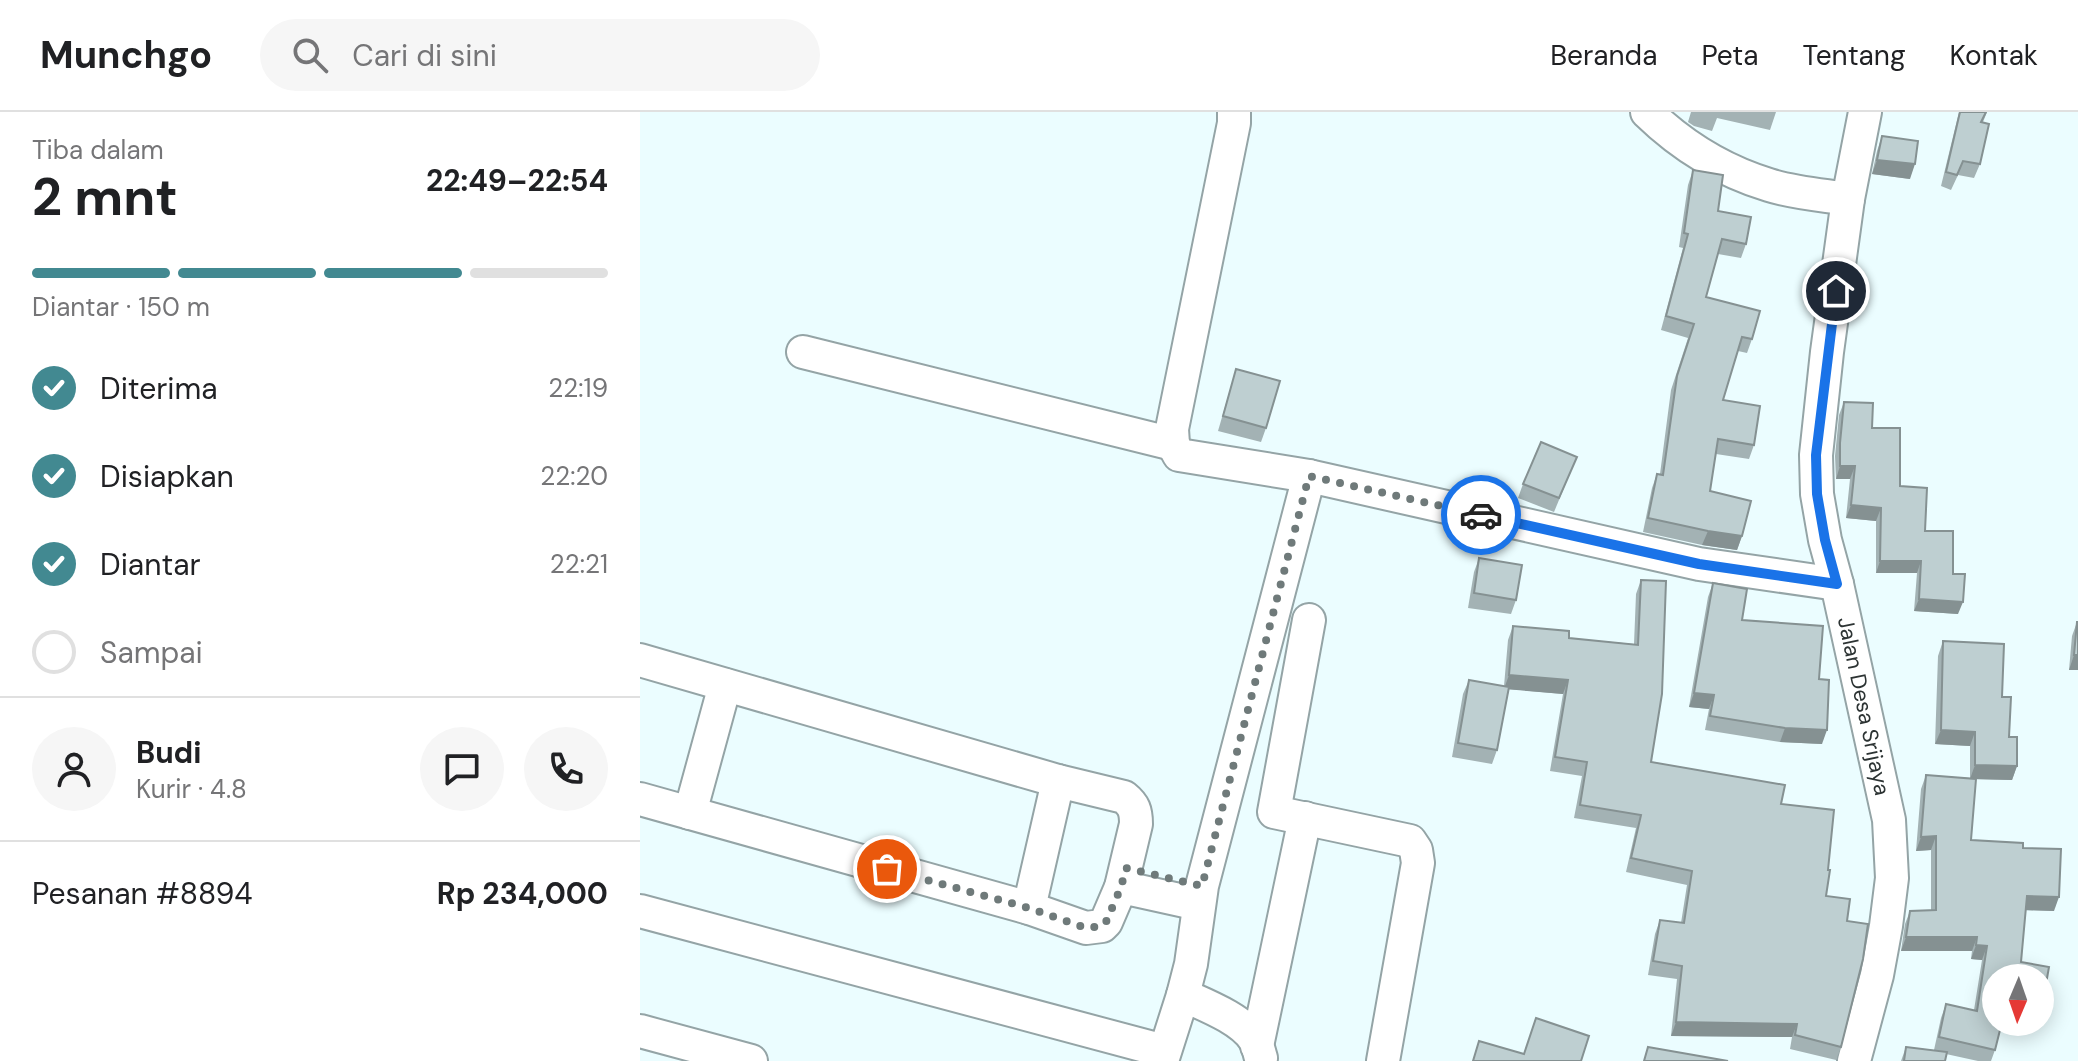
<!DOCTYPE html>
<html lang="id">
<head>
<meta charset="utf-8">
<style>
	:root { --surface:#fff; --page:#f6f6f6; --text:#202124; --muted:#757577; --line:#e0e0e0; --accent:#428991 }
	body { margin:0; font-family:"DM Sans",sans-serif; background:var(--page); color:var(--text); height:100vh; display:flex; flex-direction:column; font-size:30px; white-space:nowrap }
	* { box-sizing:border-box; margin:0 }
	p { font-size:26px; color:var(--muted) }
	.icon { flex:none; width:44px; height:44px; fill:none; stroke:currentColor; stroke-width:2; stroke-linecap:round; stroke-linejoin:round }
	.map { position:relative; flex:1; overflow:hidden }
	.panel { display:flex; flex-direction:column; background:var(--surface); width:640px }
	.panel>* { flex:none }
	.needle { width:52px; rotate:182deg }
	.fabs { position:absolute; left:1342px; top:852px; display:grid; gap:16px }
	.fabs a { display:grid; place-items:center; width:72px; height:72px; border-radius:50%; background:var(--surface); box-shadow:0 4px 20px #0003; font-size:40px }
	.pin { position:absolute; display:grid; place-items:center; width:68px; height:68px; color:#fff; margin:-34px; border:4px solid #fff; border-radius:50%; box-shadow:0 2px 8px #0007 }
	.courier { position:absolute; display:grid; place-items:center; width:80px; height:80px; margin:-40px; border:6px solid #1a73e8; border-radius:50%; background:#fff; color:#222; box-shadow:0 2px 10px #0007 }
	.summary em { font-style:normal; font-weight:700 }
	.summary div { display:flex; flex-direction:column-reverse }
	.summary { display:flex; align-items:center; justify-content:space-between; height:136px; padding:0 32px }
	h1 { font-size:52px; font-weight:700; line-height:60px }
	.bar { display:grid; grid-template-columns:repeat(4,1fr); gap:12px 8px; align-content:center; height:96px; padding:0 32px }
	.bar i { height:10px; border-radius:6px; background:var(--line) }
	.bar .current { background:var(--accent) }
	.bar p { grid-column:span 4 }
	.line { display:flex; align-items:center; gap:20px; padding:0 32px; border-top:2px solid var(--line) }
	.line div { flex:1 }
	.round { display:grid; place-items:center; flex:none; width:84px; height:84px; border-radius:42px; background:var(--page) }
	ol { padding:0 32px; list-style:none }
	li { display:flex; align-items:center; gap:24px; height:88px }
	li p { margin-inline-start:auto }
	li .icon { padding:8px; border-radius:50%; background:var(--accent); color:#fff; stroke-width:4 }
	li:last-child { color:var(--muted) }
	li i { width:44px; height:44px; border:4px solid var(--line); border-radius:50% }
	header { display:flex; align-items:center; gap:48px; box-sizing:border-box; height:112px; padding:0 40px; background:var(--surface); border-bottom:2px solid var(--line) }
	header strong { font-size:38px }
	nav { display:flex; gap:44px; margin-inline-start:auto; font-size:28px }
	.search { width:560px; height:72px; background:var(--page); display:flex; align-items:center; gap:20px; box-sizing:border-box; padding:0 28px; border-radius:44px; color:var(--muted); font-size:30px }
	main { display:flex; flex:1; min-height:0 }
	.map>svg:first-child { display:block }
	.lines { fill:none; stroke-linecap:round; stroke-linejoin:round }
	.minor-casing { stroke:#94a4a6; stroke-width:36 }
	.minor { stroke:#fff; stroke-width:32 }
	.wall { fill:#a3b2b4 }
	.shaded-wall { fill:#859192 }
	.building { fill:#becfd1; stroke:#859192; stroke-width:2 }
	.done { stroke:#6f7a7a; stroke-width:8; stroke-dasharray:0 14.4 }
	.route { stroke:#1a73e8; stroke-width:10 }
	.labels { text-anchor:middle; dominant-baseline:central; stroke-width:6; stroke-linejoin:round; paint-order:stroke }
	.street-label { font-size:22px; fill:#2c3333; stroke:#fff }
</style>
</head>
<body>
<header>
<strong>Munchgo</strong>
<div class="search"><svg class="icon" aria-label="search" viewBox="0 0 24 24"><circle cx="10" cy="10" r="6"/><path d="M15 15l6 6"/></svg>Cari di sini</div>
<nav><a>Beranda</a><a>Peta</a><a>Tentang</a><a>Kontak</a></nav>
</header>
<main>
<section class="panel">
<div class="summary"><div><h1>2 mnt</h1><p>Tiba dalam</p></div><em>22:49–22:54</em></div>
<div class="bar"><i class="current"></i><i class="current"></i><i class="current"></i><i></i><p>Diantar · 150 m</p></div>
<ol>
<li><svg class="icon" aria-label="check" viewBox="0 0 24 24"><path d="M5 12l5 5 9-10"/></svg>Diterima<p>22:19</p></li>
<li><svg class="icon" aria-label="check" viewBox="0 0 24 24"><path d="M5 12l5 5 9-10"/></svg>Disiapkan<p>22:20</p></li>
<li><svg class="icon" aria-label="check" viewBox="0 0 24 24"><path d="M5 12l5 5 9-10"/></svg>Diantar<p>22:21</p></li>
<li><i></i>Sampai</li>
</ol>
<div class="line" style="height:144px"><a class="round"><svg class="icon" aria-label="person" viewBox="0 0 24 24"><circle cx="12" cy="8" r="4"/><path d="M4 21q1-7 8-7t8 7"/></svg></a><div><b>Budi</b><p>Kurir · 4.8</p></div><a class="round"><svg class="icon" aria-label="chat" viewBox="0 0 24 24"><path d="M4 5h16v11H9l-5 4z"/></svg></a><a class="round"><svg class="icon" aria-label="phone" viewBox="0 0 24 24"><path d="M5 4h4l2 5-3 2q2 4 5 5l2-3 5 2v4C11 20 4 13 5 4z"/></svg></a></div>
<div class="line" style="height:104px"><div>Pesanan #8894</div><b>Rp 234,000</b></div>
</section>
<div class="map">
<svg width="1438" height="949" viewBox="0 0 1438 949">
	<rect width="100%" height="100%" fill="#ebfdff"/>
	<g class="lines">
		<!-- minor casing -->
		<g class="minor-casing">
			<g id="minor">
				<path d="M594 0V11L532 317 533 332 539 343 669 364 1059 452 1197 472"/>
				<path d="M1007 0C1041 33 1083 59 1129 73 1154 81 1182 83 1208 87"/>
				<path d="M163 240 533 332"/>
				<path d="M669 508 634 700 770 729 776 738 778 751 743 949"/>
				<path d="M0 548 418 669 484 685C494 693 496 699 496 712L481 775 466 810 462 814 446 816 389 796 0 687"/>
				<path d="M50 701 85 573"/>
				<path d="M481 775 558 792"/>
				<path d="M389 796 418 669"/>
				<path d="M0 799 524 939"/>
				<path d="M543 883C565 893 602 907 615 928 618 933 619 940 621 946"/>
				<path d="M0 919 111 949"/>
				<path d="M617 934 665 706"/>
				<path d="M522 949 543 883 551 852 562 774 669 364"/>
				<path d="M1214 949 1237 863 1246 814 1252 766 1249 708 1197 472 1185 428 1177 382 1176 343 1187 240 1208 87 1225 0"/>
			</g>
		</g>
		<!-- minor -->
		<use href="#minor" class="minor"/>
	</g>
	<!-- wall -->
	<g class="wall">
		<path d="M1051 0H1136L1130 18 1077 6 1072 19 1054 14 1048 10Z"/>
		<path d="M1319 0H1347L1343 10 1340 52 1334 66 1318 63 1311 78 1301 74Z"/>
		<path d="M1242 24 1270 67 1232 62 1237 39Z"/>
		<path d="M1053 58 1078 99 1106 132 1101 146 1078 142 1066 185 1112 227 1107 241 1098 239 1083 288 1114 333 1109 347 1076 342 1070 379 1102 424 1097 438 1062 433 1003 420 1012 376 1017 362H1020L1031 278 1048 226 1021 218 1043 136 1039 135 1048 73Z"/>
		<path d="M596 257 626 316 621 330 578 319Z"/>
		<path d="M1204 290 1232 316 1260 374 1285 419 1313 462 1318 502 1274 499 1277 461H1236V409L1206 406 1210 367H1196L1195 344 1199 303Z"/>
		<path d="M931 359 914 400 878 386 883 372Z"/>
		<path d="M839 446 876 488 871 502 828 496 834 460Z"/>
		<path d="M1001 468 1011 650 1141 692 1188 758 1186 784 1207 809 1201 935 1196 948 1150 937 1152 925 1031 924 1037 867 1008 863 1015 822 1020 808 1041 811 1047 773 986 760 996 716 934 706 942 664 910 659 923 582 869 577 857 638 852 652 812 645 823 582 829 568 864 574 868 528 873 514 929 526 994 532 996 482Z"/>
		<path d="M1073 471 1102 508 1179 567 1182 632 1140 630 1065 618 1069 597 1049 595 1068 485Z"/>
		<path d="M1437 510H1438V558H1429L1432 524Z"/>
		<path d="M1303 529 1362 585 1369 625 1377 654 1372 668 1336 667 1331 728 1383 736 1414 799 1385 798 1381 850 1409 855 1400 902V866H1356L1355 938 1351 949H1338L1306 942 1305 949H1261L1266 935 1294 938 1301 906 1306 892 1334 898 1342 848 1331 847 1332 839H1261L1265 812 1270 799 1291 798V738L1276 739 1281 677 1286 663 1330 666V634L1295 632 1298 544Z"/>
		<path d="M1377 910H1397L1396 914Z"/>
	</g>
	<!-- shaded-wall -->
	<g class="shaded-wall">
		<path d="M1237 48 1275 52 1270 67 1232 62Z"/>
		<path d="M1200 354H1215L1210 367H1196Z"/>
		<path d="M1211 393 1241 396 1236 409 1206 406Z"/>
		<path d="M1068 419 1102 424 1097 438 1062 433Z"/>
		<path d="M1240 449H1281L1277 461H1236Z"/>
		<path d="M1279 487 1323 490 1318 502 1274 499Z"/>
		<path d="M1434 543H1438V558H1429Z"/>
		<path d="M869 563 928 568 923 582 864 577Z"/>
		<path d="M1054 581 1074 583 1069 597 1049 595Z"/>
		<path d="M1145 616 1187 618 1182 632 1140 630Z"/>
		<path d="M1301 618 1335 620 1330 634 1295 632Z"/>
		<path d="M1335 653 1377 654 1372 668 1330 667Z"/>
		<path d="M1296 724 1291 738 1276 739 1281 725Z"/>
		<path d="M1387 784 1419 785 1414 799 1382 798Z"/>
		<path d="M1266 825H1337L1332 839H1261Z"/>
		<path d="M1336 833 1347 834 1342 848 1331 847Z"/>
		<path d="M1036 910 1157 912 1152 925 1031 924Z"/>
	</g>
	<!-- building -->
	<g class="building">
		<path d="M1320 0H1346L1341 10 1349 12 1340 52 1323 49 1317 63 1306 60Z"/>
		<path d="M1242 24 1278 29 1275 52 1237 48Z"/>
		<path d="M1053 58 1083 63 1078 99 1111 105 1106 132 1082 127 1066 185 1120 199 1112 227 1102 225 1083 288 1120 294 1114 333 1078 327 1070 379 1111 389 1102 424 1068 419 1008 406 1017 362 1023 363 1037 264 1054 212 1026 204 1048 122 1044 121Z"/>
		<path d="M596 257 640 269 626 316 583 304Z"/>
		<path d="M1204 290 1233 291 1232 316H1260V374L1287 376 1285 419H1313V462H1325L1323 490 1279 487 1281 449H1240L1241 396 1211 393 1215 354H1200V331Z"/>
		<path d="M901 330 937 345 919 386 883 372Z"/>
		<path d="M839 446 882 453 876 488 834 481Z"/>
		<path d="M1001 468 1026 469 1022 582 1011 650 1145 673 1141 692 1194 698 1188 758H1190L1186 784 1210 787 1207 809 1228 812 1223 847 1201 935 1155 923 1157 912 1036 910 1042 854 1013 849 1020 808 1044 811 1052 759 991 746 1001 703 940 693 947 650 915 645 928 568 869 563 873 514 929 519V526L998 533Z"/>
		<path d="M1073 471 1107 477 1102 508 1183 514 1179 567 1189 568 1187 618 1145 616 1070 604 1074 583 1054 581Z"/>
		<path d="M1437 510H1438V543H1434Z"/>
		<path d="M1303 529 1364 532 1362 585H1371L1369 625H1377V654L1335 653V620L1301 618Z"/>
		<path d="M829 568 869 575 857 638 818 631Z"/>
		<path d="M1286 663 1336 667 1331 728 1383 731V736L1421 737 1419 785 1387 784 1381 850 1409 855 1401 900 1400 866H1356V910H1362L1355 938 1299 925 1306 892 1337 899 1347 834 1336 833 1337 825H1266L1270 799 1296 798V724L1281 725Z"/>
		<path d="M896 906 949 924 941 949H833L839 929 884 942Z"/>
		<path d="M1008 935 1088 949H1004Z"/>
		<path d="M1266 935 1307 940 1305 949H1264Z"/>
	</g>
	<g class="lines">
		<!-- done -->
		<path class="done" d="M247 757 389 796 446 816 462 814 466 810 481 775 486 756 562 774 669 364 841 403"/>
		<!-- route -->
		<path class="route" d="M841 403 1059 452 1197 472 1185 428 1177 382 1176 343 1196 179"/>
	</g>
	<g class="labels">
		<!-- street labels -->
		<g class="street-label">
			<text transform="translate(1224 594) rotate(78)">Jalan Desa Srijaya</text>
		</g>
	</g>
</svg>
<div class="fabs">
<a><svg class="needle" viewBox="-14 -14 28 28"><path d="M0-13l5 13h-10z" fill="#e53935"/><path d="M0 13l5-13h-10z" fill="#757577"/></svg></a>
</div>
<div class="pin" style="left:247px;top:757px;background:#ea580c"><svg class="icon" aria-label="bag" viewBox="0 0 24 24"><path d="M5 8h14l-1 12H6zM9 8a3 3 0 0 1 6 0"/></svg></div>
<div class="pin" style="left:1196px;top:179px;background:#1f2937"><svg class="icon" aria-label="home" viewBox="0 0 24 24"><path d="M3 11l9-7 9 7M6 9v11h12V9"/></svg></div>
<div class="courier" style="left:841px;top:403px"><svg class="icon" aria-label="car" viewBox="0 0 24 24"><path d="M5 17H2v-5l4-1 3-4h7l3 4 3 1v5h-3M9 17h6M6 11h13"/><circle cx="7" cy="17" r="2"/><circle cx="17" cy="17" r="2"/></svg></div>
</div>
</main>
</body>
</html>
